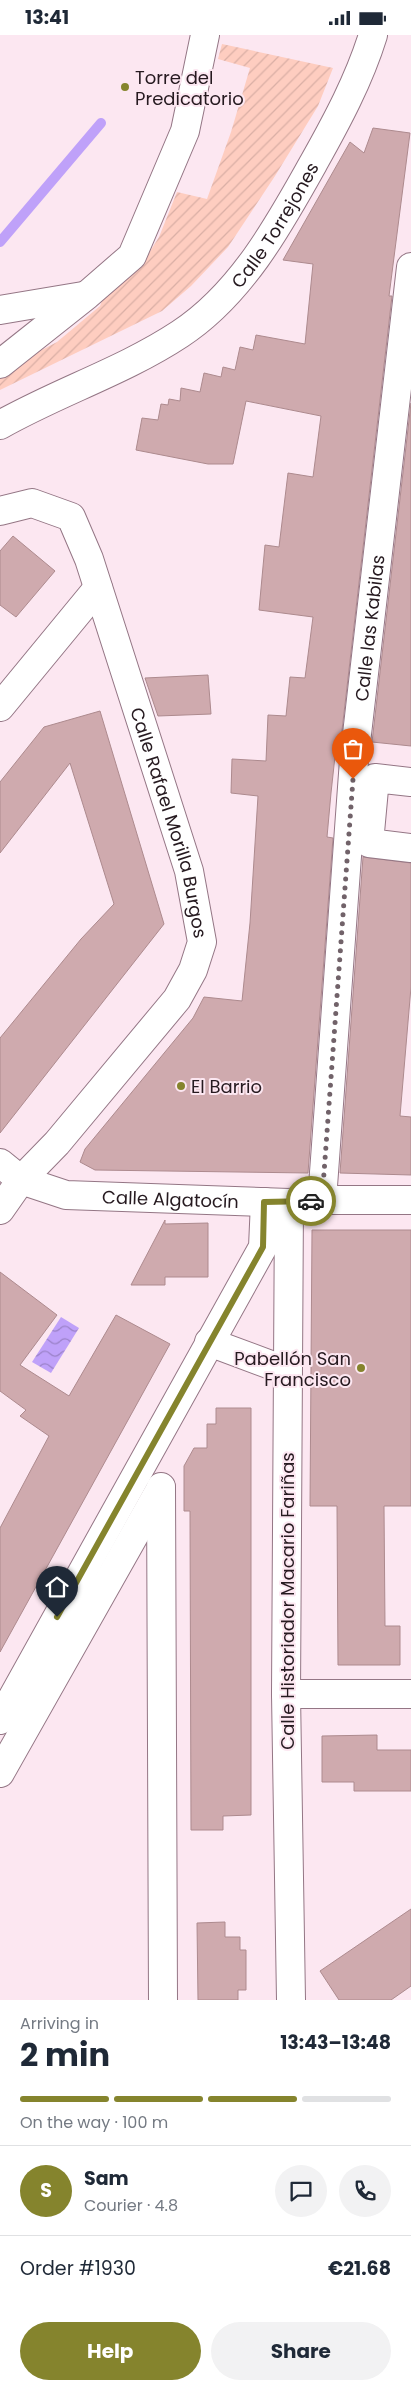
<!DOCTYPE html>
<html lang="en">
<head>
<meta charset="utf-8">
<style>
	:root { --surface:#fff; --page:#f2f2f3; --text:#1f2937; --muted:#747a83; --line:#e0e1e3; --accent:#85842d }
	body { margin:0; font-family:Poppins,sans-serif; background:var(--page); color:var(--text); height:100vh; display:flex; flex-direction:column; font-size:19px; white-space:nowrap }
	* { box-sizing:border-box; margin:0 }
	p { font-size:16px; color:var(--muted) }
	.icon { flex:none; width:28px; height:28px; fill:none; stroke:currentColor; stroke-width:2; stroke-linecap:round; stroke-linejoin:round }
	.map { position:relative; height:1965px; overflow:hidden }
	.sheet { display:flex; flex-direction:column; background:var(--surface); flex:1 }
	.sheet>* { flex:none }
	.pin { position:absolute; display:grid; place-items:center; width:42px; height:42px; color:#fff; margin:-51px -21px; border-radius:50% 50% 50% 0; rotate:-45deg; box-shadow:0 0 5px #0007 }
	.pin .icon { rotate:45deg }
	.courier { position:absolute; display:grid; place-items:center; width:50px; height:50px; margin:-25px; border:4px solid #85842d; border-radius:50%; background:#fff; color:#222; box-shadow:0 1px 6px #0007 }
	.headline em { font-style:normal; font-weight:700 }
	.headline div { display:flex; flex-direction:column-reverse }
	.headline { display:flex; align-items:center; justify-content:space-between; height:85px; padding:0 20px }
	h1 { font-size:32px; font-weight:700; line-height:38px }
	.bar { display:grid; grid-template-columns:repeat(4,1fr); gap:8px 5px; align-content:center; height:60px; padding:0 20px }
	.bar i { height:6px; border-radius:4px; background:var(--line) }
	.bar .on { background:var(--accent) }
	.bar p { grid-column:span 4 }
	.line { display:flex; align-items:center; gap:12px; padding:0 20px; border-top:1px solid var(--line) }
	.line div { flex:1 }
	.round { display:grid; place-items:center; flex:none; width:52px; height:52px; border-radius:26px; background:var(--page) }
	.cta { display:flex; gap:10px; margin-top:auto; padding:10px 20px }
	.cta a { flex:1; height:58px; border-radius:30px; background:var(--accent); color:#fff; font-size:20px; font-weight:700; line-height:58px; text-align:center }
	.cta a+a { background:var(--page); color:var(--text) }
	.status { display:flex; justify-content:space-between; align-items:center; height:35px; padding:0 25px; background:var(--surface); direction:ltr }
	.status svg { height:14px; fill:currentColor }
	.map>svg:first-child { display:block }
	.garden { fill:url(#garden-furrows) }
	.water { fill:url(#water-waves) }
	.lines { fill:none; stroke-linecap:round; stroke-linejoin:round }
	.stream { stroke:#bfa1f9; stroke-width:10 }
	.building { fill:#cfaaae; stroke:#ad8a8e }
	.minor-casing { stroke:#947685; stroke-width:30 }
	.major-casing { stroke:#947685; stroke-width:30 }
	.minor { stroke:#fff; stroke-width:28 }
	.major { stroke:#fff; stroke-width:28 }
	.done { stroke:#716269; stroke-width:5; stroke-dasharray:0 9 }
	.route { stroke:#85842d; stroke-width:6 }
	.poi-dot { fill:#85842d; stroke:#fce7f1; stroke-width:2 }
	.labels { text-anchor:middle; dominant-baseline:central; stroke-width:4; stroke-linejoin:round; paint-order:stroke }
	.poi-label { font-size:18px; fill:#261a20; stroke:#fce7f1; text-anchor:start }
	.street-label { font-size:18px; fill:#261a20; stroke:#fce7f1 }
</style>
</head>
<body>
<div class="status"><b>13:41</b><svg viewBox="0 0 49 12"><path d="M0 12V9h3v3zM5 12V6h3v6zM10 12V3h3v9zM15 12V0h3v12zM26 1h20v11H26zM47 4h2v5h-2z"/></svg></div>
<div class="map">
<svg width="411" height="1965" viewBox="0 0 411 1965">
	<defs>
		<pattern id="garden-furrows" width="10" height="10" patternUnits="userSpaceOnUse" patternTransform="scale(1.25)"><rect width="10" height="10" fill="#fecdc0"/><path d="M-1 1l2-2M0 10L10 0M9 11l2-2" fill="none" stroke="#daafa5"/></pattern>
		<pattern id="water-waves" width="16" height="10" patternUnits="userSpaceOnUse" patternTransform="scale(1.25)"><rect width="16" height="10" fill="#bfa1f9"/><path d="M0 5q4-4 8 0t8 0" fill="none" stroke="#9b82c9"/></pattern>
	</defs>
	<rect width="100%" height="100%" fill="#fce7f1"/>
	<!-- garden -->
	<path class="garden" d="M222 9 333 33 318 71 275 141 228 212 191 251 162 276 0 355V337L57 307 100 271 105 257 128 239 149 218 159 202 177 157 207 164 231 97 250 33 218 24Z"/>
	<!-- water -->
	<path class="water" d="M61 1282 79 1293 51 1338 32 1327Z"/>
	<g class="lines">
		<!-- stream -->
		<path class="stream" d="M0 207 101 88"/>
	</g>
	<!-- building -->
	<g class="building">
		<path d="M373 93 410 98 389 261H392L341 704 337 703 331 758 327 802 333 803 308 1138 95 1135 80 1127 85 1114 193 983 204 962 242 966 250 888 258 761 231 758 232 724 266 726 268 680 286 681 290 642 305 643 313 582 259 575 265 510 279 512 288 438 313 442 321 381 246 366 233 429H208L136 415 142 383 158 385 161 369 168 370 169 364 180 366 181 353 200 357 204 338 221 342 223 332 235 335 240 312 253 315 256 300 305 309 313 229 283 225 350 107 364 118Z"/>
		<path d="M411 368V711L372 707Z"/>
		<path d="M13 501 55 536 16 582 0 570V516Z"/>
		<path d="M208 640 211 679 158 681 145 643Z"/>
		<path d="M100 676 164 889 0 1098V1003L81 904 114 869 70 728 0 818V747L44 692Z"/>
		<path d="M363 822 411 828V952L400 1081 411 1082V1140L340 1138Z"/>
		<path d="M165 1185V1189L208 1188V1242H165V1250H131Z"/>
		<path d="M312 1195H411V1471H384L385 1591H400V1630H338L337 1471H310Z"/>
		<path d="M0 1237 57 1280 20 1330 69 1361 116 1280 170 1309 0 1617V1493L49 1401 20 1381 26 1375 0 1356Z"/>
		<path d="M216 1373H251V1780L223 1781V1795H191L190 1476H184V1431L194 1413H207V1389H216Z"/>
		<path d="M377 1700V1715H411V1756H354V1747H322V1701Z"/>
		<path d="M411 1874V1951L391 1965H339L320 1936Z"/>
		<path d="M225 1887V1902H240V1915H246V1955H238V1965H198L197 1888Z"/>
	</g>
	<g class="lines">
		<!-- minor casing -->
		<g class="minor-casing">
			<g id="minor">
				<path d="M0 275 83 261"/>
				<path d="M0 329 87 260 132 221 185 96 205 0"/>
				<path id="s1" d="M0 476 32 468 71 482 89 524 189 836 202 907 193 935 177 964 57 1108 21 1145 0 1175"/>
				<path d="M0 672 98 553"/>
				<path d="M411 747 375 743 369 808 411 813"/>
				<path id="s2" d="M0 1128 21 1145 66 1160 289 1168 322 1165H411"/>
				<path id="s3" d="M322 1165 354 725 411 232"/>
				<path d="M289 1168 286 1659 291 1965"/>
				<path d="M209 1307 287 1336"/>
				<path d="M161 1452 163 1965"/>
				<path d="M286 1659H411"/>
				<path d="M0 1685 263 1212 265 1167"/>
				<path d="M0 1738 161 1453"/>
			</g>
		</g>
		<!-- major casing -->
		<g class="major-casing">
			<g id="major">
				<path id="s4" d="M0 390C58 357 124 336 180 299 241 259 279 190 314 127 337 86 359 45 373 0"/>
			</g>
		</g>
		<!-- minor -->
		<use href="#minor" class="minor"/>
		<!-- major -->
		<use href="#major" class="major"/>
	</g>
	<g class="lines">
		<!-- done -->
		<path class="done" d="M311 1166 322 1165 353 744"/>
		<!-- route -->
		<path class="route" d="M57 1582 263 1212 264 1167 311 1166"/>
	</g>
	<!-- markers -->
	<g class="poi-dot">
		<circle cx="125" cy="52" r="5"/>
		<circle cx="181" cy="1051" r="5"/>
		<circle cx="361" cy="1333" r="5"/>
	</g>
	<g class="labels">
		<!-- poi labels -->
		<g class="poi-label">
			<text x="135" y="42">Torre del<tspan x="135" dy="21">Predicatorio</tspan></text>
			<text x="191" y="1051">El Barrio</text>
			<text x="351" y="1323" text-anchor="end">Pabellón San<tspan x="351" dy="21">Francisco</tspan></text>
		</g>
		<!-- street labels -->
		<g class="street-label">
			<text stroke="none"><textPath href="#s4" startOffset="348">Calle Torrejones</textPath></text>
			<text stroke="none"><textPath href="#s3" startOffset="574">Calle las Kabilas</textPath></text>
			<text stroke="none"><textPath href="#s1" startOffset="396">Calle Rafael Morilla Burgos</textPath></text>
			<text stroke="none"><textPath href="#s2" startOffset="179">Calle Algatocín</textPath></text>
			<text transform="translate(287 1566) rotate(-90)">Calle Historiador Macario Fariñas</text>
		</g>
	</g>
</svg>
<div class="pin" style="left:353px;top:744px;background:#ea580c"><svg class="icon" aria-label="bag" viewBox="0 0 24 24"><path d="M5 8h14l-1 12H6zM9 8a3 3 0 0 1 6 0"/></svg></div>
<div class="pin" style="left:57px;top:1582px;background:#1f2937"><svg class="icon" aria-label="home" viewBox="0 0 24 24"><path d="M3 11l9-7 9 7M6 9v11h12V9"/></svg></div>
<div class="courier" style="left:311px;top:1166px"><svg class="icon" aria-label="car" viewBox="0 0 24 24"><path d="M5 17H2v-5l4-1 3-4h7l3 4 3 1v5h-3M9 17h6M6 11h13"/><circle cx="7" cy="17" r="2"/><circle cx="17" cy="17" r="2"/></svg></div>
</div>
<section class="sheet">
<div class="headline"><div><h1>2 min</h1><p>Arriving in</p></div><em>13:43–13:48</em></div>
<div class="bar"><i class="on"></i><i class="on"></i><i class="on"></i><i></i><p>On the way · 100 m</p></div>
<div class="line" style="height:90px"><b class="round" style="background:var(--accent);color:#fff">S</b><div><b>Sam</b><p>Courier · 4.8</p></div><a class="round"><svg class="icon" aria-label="chat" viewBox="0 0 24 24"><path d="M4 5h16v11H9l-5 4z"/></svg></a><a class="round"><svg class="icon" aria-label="phone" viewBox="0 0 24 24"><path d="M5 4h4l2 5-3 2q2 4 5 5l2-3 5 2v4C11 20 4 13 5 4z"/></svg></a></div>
<div class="line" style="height:65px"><div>Order #1930</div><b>€21.68</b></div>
<div class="cta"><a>Help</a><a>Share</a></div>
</section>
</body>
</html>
